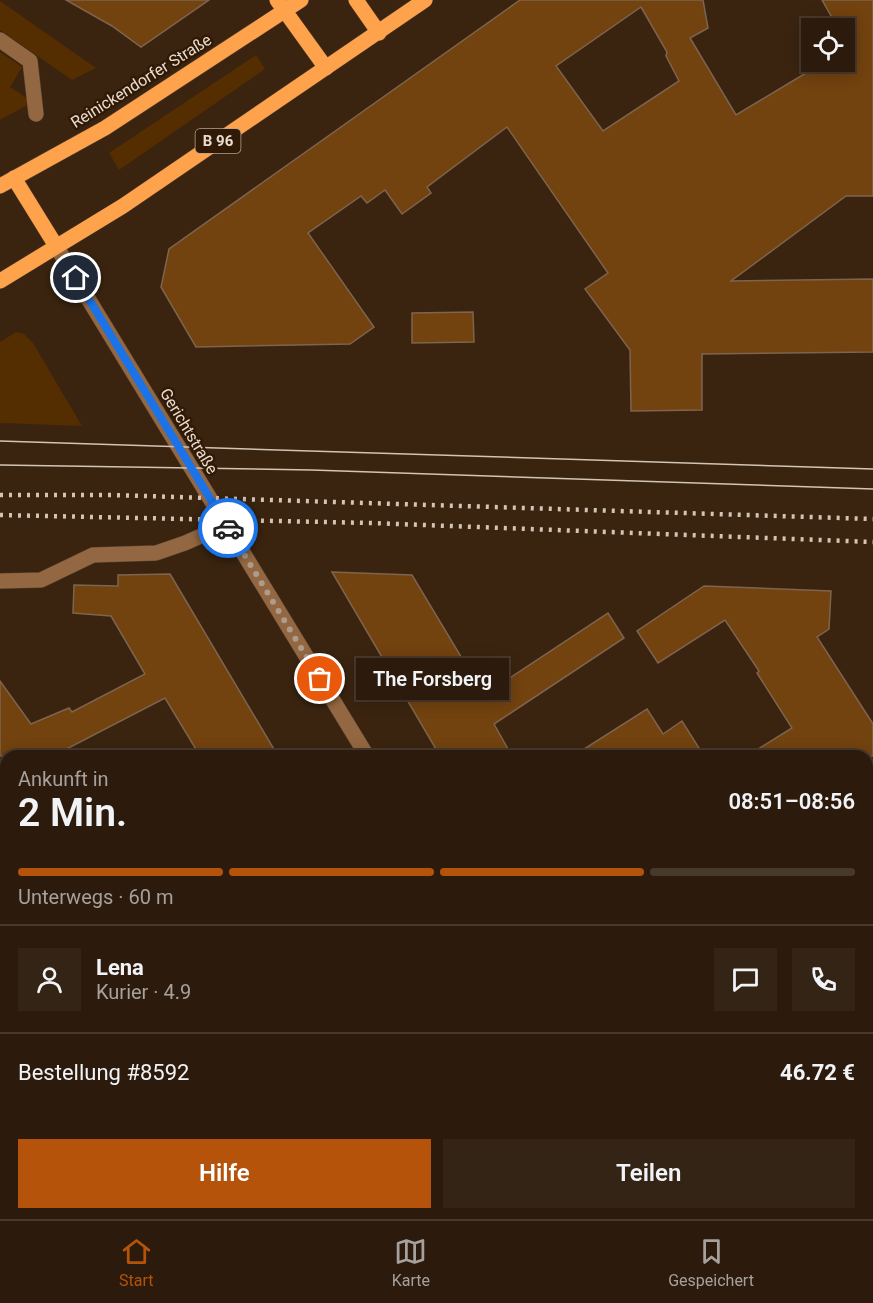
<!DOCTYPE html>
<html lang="de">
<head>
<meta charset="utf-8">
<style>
	:root { --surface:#2c1b0c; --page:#342415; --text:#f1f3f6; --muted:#a6a19d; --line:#48392d; --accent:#b45309 }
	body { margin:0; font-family:Roboto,sans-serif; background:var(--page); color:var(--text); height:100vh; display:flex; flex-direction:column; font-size:22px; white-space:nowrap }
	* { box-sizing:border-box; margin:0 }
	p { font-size:20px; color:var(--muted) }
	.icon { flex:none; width:33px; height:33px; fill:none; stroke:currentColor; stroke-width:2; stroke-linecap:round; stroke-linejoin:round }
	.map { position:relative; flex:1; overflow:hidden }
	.panel { position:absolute; left:0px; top:750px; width:873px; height:470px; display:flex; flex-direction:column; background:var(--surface); border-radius:18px 18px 0 0; box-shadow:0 3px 15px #0003,0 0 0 2px var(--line) }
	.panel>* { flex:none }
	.tools { position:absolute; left:801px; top:18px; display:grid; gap:12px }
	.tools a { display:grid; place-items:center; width:54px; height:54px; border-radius:0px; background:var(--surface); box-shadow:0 3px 15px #0003,0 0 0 2px var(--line); font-size:30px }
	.pin { position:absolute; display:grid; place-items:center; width:51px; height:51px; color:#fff; margin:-26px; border:3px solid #fff; border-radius:50%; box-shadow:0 2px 6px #0007 }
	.courier { position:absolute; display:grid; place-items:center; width:60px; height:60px; margin:-30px; border:4px solid #1a73e8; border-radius:50%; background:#fff; color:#222; box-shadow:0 2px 8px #0007 }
	.bubble { position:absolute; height:42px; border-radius:0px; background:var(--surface); box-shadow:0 3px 15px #0003,0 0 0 2px var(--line); font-size:20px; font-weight:600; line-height:42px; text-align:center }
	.summary em { font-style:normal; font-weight:600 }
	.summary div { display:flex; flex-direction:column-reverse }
	.summary { display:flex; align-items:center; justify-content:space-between; height:102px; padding:0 18px }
	h1 { font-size:39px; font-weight:600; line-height:45px }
	.bar { display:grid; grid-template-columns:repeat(4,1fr); gap:9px 6px; align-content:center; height:72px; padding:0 18px }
	.bar i { height:8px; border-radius:4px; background:var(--line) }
	.bar .selected { background:var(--accent) }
	.bar p { grid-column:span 4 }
	.line { display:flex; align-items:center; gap:15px; padding:0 18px; border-top:2px solid var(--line) }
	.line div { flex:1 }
	.round { display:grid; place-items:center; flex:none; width:63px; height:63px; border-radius:0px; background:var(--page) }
	.action { display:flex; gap:12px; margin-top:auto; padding:12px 18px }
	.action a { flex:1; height:69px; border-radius:0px; background:var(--accent); color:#fff; font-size:24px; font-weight:600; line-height:69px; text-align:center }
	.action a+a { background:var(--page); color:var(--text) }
	.tabs { display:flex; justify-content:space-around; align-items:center; height:84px; border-top:2px solid var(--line); background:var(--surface); font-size:16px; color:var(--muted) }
	.tabs a { display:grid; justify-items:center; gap:3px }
	.tabs .selected { color:var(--accent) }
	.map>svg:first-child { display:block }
	.green { fill:#542d01 }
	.building { fill:#72420f; stroke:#7e644e; stroke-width:1.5; fill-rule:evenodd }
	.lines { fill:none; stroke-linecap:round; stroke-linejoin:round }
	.minor-casing { stroke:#56412f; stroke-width:16 }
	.major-casing { stroke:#56412f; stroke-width:16 }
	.minor { stroke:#936741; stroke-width:15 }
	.major { stroke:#fea34c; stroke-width:15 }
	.tram { stroke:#d4c4b6; stroke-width:1.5 }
	.rail { stroke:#d4c4b6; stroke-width:4.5; stroke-dasharray:3 6; stroke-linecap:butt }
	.done { stroke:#ad9c8c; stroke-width:6; stroke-dasharray:0 10.8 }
	.route { stroke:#1a73e8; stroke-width:8 }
	.labels { text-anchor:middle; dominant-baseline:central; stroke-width:5; stroke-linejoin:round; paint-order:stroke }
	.shield { fill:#301a06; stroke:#b3a293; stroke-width:1.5 }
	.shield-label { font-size:15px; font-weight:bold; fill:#ebdccf }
	.street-label { font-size:16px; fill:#ebdccf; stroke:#301a06 }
</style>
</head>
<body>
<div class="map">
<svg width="873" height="1219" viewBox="0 0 873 1219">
	<rect width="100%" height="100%" fill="#3a2410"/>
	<!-- green -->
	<g class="green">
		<path d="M0 1 96 68 72 80 0 30Z"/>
		<path d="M0 52 22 67 10 87 33 102 0 120Z"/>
		<path d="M256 55 265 69 119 170 109 153Z"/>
		<path d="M16 332 24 334 33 343 82 426 0 423V342Z"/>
	</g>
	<!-- building -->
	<g class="building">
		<path d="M66 0H209L141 47 112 26Z"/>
		<path d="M520 0H703L708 28 690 38 736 115 806 73 802 68 813 62H844V28H838L822 0H873V196H846L731 281 873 279V352L702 354V410L631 411 630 350 585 289 608 273 507 127 427 187 431 193 402 214 385 190 367 203 361 196 308 233 374 327 350 344 196 347 161 287 169 249ZM641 7 667 52 666 56 679 81 603 131 556 66Z"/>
		<path d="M473 312 474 342 412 343V313Z"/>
		<path d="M332 572 412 575 484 695 608 613 624 638 494 724 512 756H440Z"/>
		<path d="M170 574 278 756H200L165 698 53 756H0V681L31 724 69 708 72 712 145 674 111 616 73 613 74 585 118 586V575Z"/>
		<path d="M704 586 831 591 829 629 817 637 873 724V756H747L792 728 757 673 759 671 725 620 658 663 637 631Z"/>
		<path d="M647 709 663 734 682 721 704 756H573Z"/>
	</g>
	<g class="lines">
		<!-- minor casing -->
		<g class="minor-casing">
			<g id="minor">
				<path d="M0 40 30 61 36 114"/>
				<path d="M56 246 367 756"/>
				<path d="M0 581 41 580 93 555 156 553 185 543 226 525"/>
				<path d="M236 1214 239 1219"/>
				<path d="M397 1214 400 1219"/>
				<path d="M638 1214 642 1219"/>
			</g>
		</g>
		<!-- major casing -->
		<g class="major-casing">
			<g id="major">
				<path d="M277 0 326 68"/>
				<path d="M356 0 379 33"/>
				<path d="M14 178 56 246"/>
				<path d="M0 186 105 128 301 0"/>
				<path d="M0 281 123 206 425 0"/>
			</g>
		</g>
		<!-- minor -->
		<use href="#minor" class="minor"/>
		<!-- major -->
		<use href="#major" class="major"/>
		<!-- tram -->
		<g class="tram">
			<path d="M0 441 873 469"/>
			<path d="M0 465 312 470 873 489"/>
		</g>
		<!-- rail -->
		<g class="rail">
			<path d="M0 495H113L873 519"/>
			<path d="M0 515 371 523 873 542"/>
		</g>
	</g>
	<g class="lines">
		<!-- done -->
		<path class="done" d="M228 528 320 679"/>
		<!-- route -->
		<path class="route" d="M76 278 228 528"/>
	</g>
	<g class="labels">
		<!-- shield labels -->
		<rect class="shield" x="195.5" y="129" width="45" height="24" rx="4.5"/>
		<g class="shield-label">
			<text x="218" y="141">B 96</text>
		</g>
		<!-- street labels -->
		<g class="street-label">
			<text transform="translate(141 81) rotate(-32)">Reinickendorfer Straße</text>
			<text transform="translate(189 431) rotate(59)">Gerichtstraße</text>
		</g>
	</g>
</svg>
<div class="tools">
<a><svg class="icon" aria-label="locate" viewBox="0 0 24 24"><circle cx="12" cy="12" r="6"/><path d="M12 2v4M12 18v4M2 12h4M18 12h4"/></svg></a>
</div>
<div class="pin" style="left:320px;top:679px;background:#ea580c"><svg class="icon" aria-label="bag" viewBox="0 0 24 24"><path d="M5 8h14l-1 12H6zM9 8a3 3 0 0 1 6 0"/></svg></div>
<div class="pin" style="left:76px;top:278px;background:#1f2937"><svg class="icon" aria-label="home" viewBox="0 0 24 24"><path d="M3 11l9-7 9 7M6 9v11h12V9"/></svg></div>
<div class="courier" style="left:228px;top:528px"><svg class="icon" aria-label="car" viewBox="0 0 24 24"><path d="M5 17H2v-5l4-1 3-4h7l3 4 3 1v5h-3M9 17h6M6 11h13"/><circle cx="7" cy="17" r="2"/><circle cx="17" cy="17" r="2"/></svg></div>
<div class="bubble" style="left:356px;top:658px;width:153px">The Forsberg</div>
<section class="panel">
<div class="summary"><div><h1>2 Min.</h1><p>Ankunft in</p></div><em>08:51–08:56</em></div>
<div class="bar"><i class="selected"></i><i class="selected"></i><i class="selected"></i><i></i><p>Unterwegs · 60 m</p></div>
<div class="line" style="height:108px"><a class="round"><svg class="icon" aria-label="person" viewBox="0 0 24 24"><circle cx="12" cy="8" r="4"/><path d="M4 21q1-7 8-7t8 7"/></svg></a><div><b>Lena</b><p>Kurier · 4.9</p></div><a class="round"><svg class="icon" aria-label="chat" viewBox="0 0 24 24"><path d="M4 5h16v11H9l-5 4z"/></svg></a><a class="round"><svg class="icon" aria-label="phone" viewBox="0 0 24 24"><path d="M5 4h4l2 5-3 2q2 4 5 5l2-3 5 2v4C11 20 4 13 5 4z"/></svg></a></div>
<div class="line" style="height:78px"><div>Bestellung #8592</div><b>46.72 €</b></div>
<div class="action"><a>Hilfe</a><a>Teilen</a></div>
</section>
</div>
<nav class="tabs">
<a class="selected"><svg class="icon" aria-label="home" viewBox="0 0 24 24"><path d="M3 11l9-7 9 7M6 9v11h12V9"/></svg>Start</a>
<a><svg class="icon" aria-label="map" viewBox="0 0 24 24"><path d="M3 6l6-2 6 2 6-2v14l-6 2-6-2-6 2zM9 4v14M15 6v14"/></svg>Karte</a>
<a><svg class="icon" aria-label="saved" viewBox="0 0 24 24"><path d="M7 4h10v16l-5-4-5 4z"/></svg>Gespeichert</a>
</nav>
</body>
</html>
